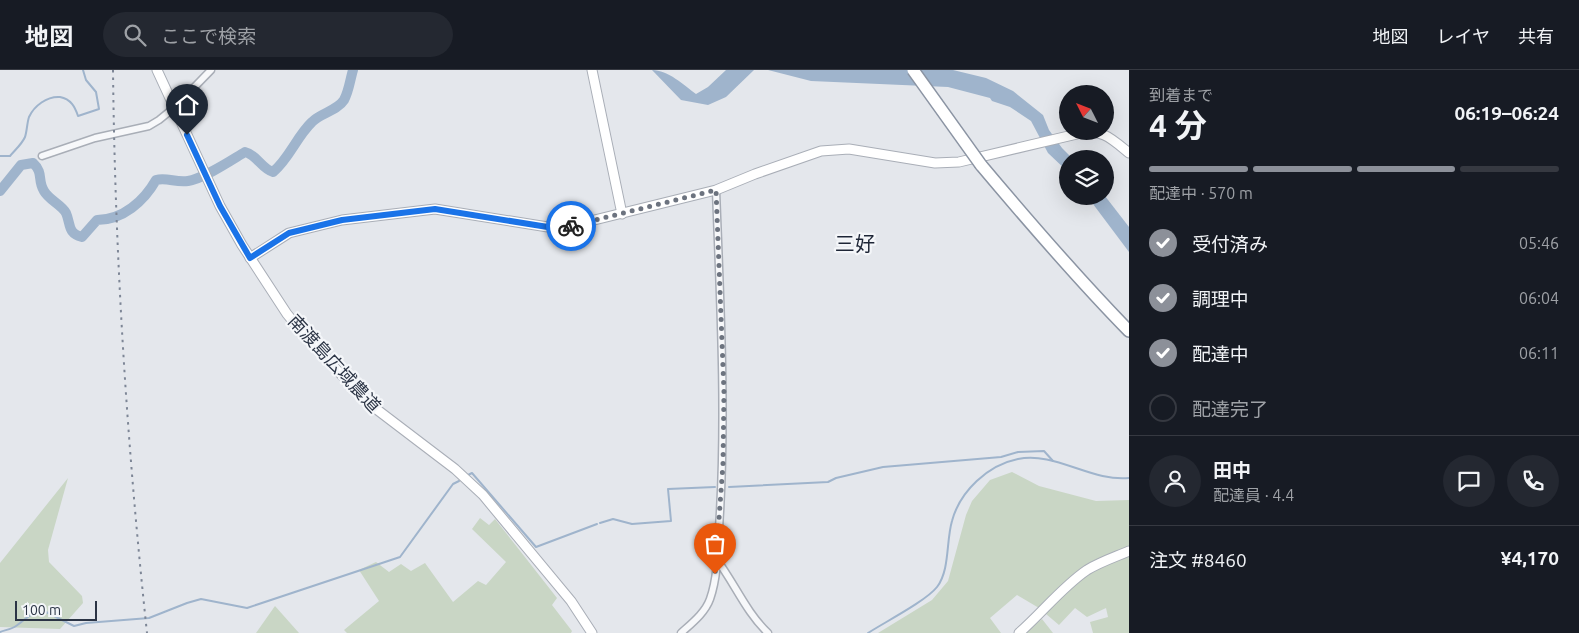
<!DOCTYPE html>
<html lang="ja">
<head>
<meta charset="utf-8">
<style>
	:root { --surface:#171b24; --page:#242831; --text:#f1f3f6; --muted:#9ea1a6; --line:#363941; --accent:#8c9099 }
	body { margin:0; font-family:Ubuntu,"Noto Sans JP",sans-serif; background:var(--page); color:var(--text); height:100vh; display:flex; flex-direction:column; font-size:19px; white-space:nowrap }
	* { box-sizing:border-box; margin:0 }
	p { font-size:16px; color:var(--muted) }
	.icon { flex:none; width:28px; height:28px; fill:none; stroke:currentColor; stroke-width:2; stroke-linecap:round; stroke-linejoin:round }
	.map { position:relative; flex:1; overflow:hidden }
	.sheet { display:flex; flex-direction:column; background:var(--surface); width:450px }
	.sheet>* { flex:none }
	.needle { width:32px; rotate:312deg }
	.tools { position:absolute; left:1059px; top:15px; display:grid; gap:10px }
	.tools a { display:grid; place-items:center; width:55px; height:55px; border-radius:50%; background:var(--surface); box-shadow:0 5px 20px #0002; font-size:25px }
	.scale { position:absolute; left:15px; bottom:12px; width:82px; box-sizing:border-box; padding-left:5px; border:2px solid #2b3445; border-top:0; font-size:14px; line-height:18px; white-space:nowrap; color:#2b3445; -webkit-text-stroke:4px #f4f6f9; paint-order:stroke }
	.pin { position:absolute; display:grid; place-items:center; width:42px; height:42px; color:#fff; margin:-51px -21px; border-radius:50% 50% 50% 0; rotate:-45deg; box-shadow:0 0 5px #0007 }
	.pin .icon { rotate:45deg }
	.courier { position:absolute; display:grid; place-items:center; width:50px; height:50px; margin:-25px; border:4px solid #1a73e8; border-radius:50%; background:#fff; color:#222; box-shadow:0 1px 6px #0007 }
	.overview em { font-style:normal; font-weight:700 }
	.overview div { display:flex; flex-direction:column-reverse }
	.overview { display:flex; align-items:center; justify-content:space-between; height:85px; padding:0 20px }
	h1 { font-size:32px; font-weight:700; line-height:38px }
	.bar { display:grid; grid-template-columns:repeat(4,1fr); gap:8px 5px; align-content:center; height:60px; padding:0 20px }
	.bar i { height:6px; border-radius:4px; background:var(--line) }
	.bar .current { background:var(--accent) }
	.bar p { grid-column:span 4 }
	.line { display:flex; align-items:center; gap:12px; padding:0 20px; border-top:1px solid var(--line) }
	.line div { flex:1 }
	.round { display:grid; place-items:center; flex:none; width:52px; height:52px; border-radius:26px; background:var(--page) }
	ol { padding:0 20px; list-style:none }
	li { display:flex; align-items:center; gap:15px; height:55px }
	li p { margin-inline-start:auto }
	li .icon { padding:5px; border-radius:50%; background:var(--accent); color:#fff; stroke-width:4 }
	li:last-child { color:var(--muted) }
	li i { width:28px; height:28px; border:2px solid var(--line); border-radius:50% }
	header { display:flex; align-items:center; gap:30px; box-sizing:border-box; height:70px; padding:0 25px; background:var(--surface); border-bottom:1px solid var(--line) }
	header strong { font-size:24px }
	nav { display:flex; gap:28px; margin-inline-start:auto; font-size:18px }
	.search { width:350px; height:45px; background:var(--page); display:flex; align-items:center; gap:12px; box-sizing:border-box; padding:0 18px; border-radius:28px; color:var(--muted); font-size:19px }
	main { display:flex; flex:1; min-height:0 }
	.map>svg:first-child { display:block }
	.green { fill:#c9d6c5 }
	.water { fill:#9fb4cc }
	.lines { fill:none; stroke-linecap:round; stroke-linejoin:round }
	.stream { stroke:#9fb4cc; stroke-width:2 }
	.river { stroke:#9fb4cc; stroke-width:10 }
	.street-casing { stroke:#a9aeb7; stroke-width:9 }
	.secondary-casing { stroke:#a9aeb7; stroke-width:11 }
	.highway-casing { stroke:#8b94a3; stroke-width:14 }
	.street { stroke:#f7f8fa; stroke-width:6 }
	.secondary { stroke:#fff; stroke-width:9 }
	.highway { stroke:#fff; stroke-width:11 }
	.rail { stroke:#7d8696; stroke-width:2; stroke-dasharray:2.5 5; stroke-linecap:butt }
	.highway-bridge-casing { stroke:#8b94a3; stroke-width:14; stroke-linecap:butt }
	.highway-bridge { stroke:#fff; stroke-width:11 }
	.done { stroke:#6c737f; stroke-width:5; stroke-dasharray:0 9 }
	.route { stroke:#1a73e8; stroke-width:6 }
	.labels { text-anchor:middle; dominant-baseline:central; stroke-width:4.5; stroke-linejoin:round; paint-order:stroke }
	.street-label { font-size:18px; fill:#2b3445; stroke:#f4f6f9 }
	.quarter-label { font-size:20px; fill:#1d2536; stroke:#f4f6f9 }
</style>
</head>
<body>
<header>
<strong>地図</strong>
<div class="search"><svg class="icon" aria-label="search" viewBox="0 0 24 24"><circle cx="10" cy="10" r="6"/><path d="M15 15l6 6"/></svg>ここで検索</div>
<nav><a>地図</a><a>レイヤ</a><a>共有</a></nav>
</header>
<main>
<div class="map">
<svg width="1129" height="563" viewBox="0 0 1129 563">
	<rect width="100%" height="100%" fill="#e4e7ec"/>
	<!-- green -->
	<g class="green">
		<path d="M1012 402 1039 416 1096 431 1129 430V563H1093L1090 552 1108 547 1106 538 1087 547 1075 538 1059 555 1039 538 1017 525 990 548 1001 563H878L932 530 948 511 966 445 972 431 990 410Z"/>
		<path d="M68 408 48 480 49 492 82 526 83 533 60 559 0 557V493Z"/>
		<path d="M480 448 489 455 495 449 557 528 552 535 572 561 571 563H347L344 560 379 531 359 500 376 492 389 502 401 494 411 501 425 493 453 532 478 511 486 515 506 492 472 459Z"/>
		<path d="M275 536 299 563H256Z"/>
		<path d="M1042 549 1053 563H1025Z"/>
	</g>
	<!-- water -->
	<g class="water">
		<path d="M652 0C668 0 684 15 696 24L708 17 726 0H754L726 27 708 35 681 30Z"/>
		<path d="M768 0H953L986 8 1013 21 1043 45 1049 60 1062 78 1073 89H1068L1067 101 1048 83 1031 51 1010 37 992 31 990 28 948 17 811 11Z"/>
		<path d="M1087 126H1105L1129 157V182Z"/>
	</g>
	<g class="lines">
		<!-- stream -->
		<g class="stream">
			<path d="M0 86H10C15 80 22 74 25 67 27 61 27 53 29 47 34 36 47 26 60 27 71 29 75 37 78 46L99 39 96 22 86 10 83 0"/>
			<path d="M468 405 472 403 536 477 597 454"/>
			<path d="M729 417 828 412 836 408 883 397 1001 387 1018 382 1044 381 1053 391"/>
			<path d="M600 453 613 449 632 454 671 451 668 419 715 417"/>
			<path d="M0 562C5 560 12 559 16 556 26 549 30 543 42 540L74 556 86 553 149 548 187 533 201 529 247 538 400 487 453 414 459 411"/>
			<path d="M868 563C885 552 926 531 937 517 950 500 946 471 952 451 960 421 988 395 1018 389 1054 381 1092 412 1129 408"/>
		</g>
		<!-- river -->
		<path class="river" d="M0 121 21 95 33 93C44 103 37 110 44 121 49 130 62 135 66 143 71 154 67 163 82 167L97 150C123 150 144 131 156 110 167 107 176 113 188 111 205 108 230 91 245 82 257 85 262 99 273 102 289 89 297 66 312 52 320 43 337 41 344 30 349 21 350 10 353 0"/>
		<!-- street casing -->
		<g class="street-casing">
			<g id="street">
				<path d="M42 86 95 68 149 56 159 50 175 37 211 0"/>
				<path d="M717 490C735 514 746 542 768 563"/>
				<path d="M681 563C692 553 705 543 710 529 719 504 718 469 720 442 726 335 720 228 716 120"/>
			</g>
		</g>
		<!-- secondary casing -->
		<g class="secondary-casing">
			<g id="secondary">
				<path d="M157 0 220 136 242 175 287 244 307 268 367 332 455 399 483 425 571 531 592 563"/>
				<path d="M592 0 622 144"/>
				<path d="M250 188 289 163 342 150 435 139 554 158 570 156 716 120 755 104 821 81 849 79 935 93 959 92 1077 64C1102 58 1111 68 1129 83"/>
				<path d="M1019 563C1042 543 1062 517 1087 500 1100 492 1115 487 1129 481"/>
			</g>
		</g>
		<!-- highway casing -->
		<g class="highway-casing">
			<path id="highway" d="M981 95C1029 152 1077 208 1129 261"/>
		</g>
		<!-- street -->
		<use href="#street" class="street"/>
		<!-- secondary -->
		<use href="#secondary" class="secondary"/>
		<!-- highway -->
		<use href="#highway" class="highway"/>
		<!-- rail -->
		<path class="rail" d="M113 0C115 188 127 376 147 563"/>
		<!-- highway-bridge casing -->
		<g class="highway-bridge-casing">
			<path id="highway-bridge" d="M913 0 981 95"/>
		</g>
		<!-- highway-bridge -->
		<use href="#highway-bridge" class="highway-bridge"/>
	</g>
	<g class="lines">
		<!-- done -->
		<path class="done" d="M571 156 716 120 724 322 723 394 715 504"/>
		<!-- route -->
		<path class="route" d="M187 65 220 136 250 188 289 163 342 150 435 139 554 158 571 156"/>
	</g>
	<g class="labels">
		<!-- street labels -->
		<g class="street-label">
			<text transform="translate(335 293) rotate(47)">南渡島広域農道</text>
		</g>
		<!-- quarter labels -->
		<g class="quarter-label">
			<text x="855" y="173">三好</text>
		</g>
	</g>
</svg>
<div class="tools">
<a><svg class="needle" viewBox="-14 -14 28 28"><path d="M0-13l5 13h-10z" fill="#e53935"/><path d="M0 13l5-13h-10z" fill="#9ea1a6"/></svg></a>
<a><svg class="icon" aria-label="layers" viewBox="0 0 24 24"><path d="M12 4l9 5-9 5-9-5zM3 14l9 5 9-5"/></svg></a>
</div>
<div class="scale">100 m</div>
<div class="pin" style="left:715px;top:504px;background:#ea580c"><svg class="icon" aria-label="bag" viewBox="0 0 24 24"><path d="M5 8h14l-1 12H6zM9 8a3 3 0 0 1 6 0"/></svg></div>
<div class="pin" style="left:187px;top:65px;background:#1f2937"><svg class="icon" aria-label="home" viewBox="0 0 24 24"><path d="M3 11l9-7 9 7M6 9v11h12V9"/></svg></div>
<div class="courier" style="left:571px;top:156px"><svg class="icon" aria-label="bike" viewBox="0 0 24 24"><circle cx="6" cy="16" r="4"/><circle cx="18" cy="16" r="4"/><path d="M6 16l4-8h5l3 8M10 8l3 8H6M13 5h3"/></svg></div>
</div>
<section class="sheet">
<div class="overview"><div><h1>4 分</h1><p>到着まで</p></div><em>06:19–06:24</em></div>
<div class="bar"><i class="current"></i><i class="current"></i><i class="current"></i><i></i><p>配達中 · 570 m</p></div>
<ol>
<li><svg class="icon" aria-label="check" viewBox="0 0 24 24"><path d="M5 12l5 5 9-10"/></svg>受付済み<p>05:46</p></li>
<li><svg class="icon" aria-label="check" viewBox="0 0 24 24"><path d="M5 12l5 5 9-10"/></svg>調理中<p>06:04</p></li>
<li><svg class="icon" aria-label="check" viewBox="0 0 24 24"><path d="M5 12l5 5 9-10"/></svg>配達中<p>06:11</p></li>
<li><i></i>配達完了</li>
</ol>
<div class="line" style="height:90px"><a class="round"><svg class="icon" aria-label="person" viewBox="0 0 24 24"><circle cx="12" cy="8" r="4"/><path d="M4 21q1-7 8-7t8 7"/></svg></a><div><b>田中</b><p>配達員 · 4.4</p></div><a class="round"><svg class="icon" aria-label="chat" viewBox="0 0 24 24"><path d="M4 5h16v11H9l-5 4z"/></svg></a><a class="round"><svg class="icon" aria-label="phone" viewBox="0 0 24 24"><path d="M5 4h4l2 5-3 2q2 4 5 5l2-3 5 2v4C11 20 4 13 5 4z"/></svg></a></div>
<div class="line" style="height:65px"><div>注文 #8460</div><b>¥4,170</b></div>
</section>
</main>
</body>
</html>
